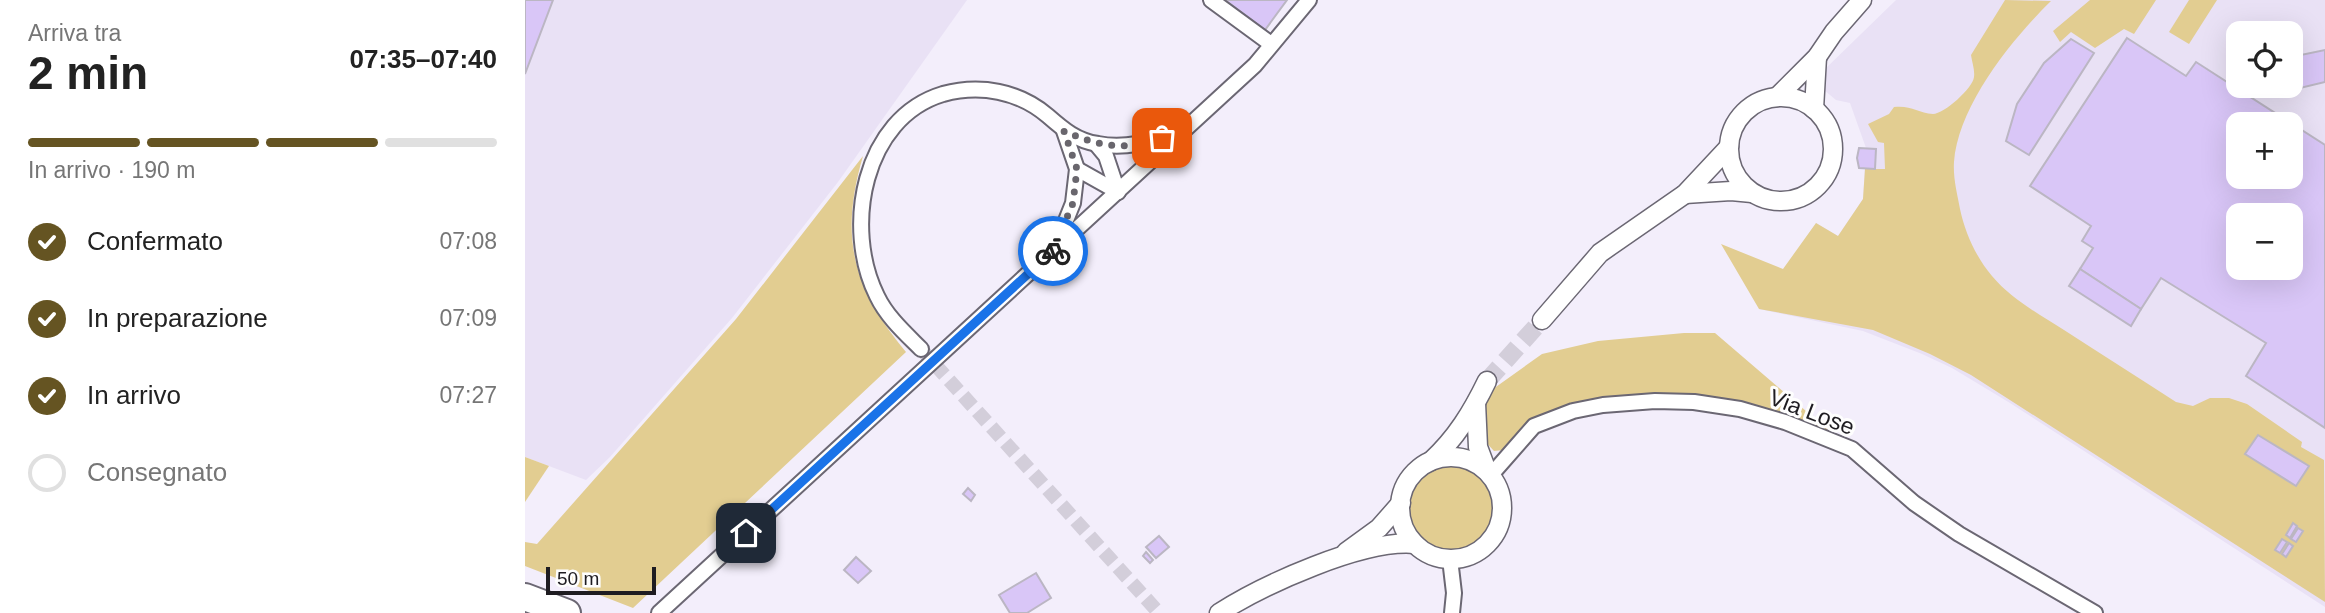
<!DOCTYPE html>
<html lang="it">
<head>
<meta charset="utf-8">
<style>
	:root { --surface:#fff; --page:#f2f2f2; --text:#222; --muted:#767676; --line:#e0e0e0; --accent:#655422 }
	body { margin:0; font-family:Arial,sans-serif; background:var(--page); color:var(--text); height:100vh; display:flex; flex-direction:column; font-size:26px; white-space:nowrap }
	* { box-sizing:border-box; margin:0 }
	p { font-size:23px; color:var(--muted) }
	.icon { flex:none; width:38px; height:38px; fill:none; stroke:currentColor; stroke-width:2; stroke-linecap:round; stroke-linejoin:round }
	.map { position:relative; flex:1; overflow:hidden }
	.details { display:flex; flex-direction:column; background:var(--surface); width:525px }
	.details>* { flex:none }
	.buttons { position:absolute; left:1701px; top:21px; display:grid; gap:14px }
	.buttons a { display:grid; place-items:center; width:77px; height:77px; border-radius:14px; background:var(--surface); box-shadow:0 7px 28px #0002; font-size:35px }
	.scale { position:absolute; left:21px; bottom:18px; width:110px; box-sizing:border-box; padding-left:7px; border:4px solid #1e1c21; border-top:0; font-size:19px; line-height:24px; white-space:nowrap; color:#1e1c21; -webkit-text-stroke:5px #fefefe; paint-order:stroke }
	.pin { position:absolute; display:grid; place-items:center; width:60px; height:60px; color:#fff; margin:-30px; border-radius:14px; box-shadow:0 4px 10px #0006 }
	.courier { position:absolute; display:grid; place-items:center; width:70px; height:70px; margin:-35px; border:5px solid #1a73e8; border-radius:50%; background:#fff; color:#222; box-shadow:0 2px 9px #0007 }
	.overview em { font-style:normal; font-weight:800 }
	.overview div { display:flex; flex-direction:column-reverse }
	.overview { display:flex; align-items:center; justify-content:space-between; height:119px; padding:0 28px }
	h1 { font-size:46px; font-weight:800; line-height:52px }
	.bar { display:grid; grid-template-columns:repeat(4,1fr); gap:10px 7px; align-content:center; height:84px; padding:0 28px }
	.bar i { height:9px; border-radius:5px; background:var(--line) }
	.bar .current { background:var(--accent) }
	.bar p { grid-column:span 4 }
	ol { padding:0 28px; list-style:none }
	li { display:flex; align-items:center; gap:21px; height:77px }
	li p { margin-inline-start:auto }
	li .icon { padding:7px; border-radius:50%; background:var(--accent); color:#fff; stroke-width:4 }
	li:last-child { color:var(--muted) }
	li i { width:38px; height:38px; border:4px solid var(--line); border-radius:50% }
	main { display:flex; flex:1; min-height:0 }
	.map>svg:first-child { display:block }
	.built { fill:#e9e1f5; fill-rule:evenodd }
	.green { fill:#e2cd91 }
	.building { fill:#d9c6f7; stroke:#bbb6c3; stroke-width:2; fill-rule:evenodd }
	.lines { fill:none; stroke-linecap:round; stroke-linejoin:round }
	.minor-tunnel { stroke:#d3ceda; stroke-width:14; stroke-dasharray:14 7; stroke-linecap:butt }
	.tertiary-tunnel { stroke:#d3ceda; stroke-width:18; stroke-dasharray:18 9; stroke-linecap:butt }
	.minor-casing { stroke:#6b6773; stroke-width:18 }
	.tertiary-casing { stroke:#6b6773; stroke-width:21 }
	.motorway-casing { stroke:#6b6773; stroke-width:30 }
	.minor { stroke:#fff; stroke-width:14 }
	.tertiary { stroke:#fff; stroke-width:18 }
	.motorway { stroke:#fff; stroke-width:26 }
	.done { stroke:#69666d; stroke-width:7; stroke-dasharray:0 12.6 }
	.route { stroke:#1a73e8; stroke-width:9 }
	.labels { text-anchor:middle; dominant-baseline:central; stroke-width:6; stroke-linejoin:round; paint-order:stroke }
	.street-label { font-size:23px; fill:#1e1c21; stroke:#fefefe }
</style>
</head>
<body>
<main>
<section class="details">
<div class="overview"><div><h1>2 min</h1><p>Arriva tra</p></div><em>07:35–07:40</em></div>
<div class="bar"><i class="current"></i><i class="current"></i><i class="current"></i><i></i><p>In arrivo · 190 m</p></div>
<ol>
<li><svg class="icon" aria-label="check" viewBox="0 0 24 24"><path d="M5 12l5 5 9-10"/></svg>Confermato<p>07:08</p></li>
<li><svg class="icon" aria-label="check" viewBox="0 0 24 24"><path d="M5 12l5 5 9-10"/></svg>In preparazione<p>07:09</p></li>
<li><svg class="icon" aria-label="check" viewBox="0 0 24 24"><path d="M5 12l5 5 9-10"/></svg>In arrivo<p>07:27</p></li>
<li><i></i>Consegnato</li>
</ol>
</section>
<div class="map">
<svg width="1800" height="613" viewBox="0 0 1800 613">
	<rect width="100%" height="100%" fill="#f3eefb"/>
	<!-- built -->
	<g class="built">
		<path d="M0 0H442L313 182 207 318 85 457 61 480 0 457Z"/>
		<path d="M1371 0H1800V607L1485 403 1427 368 1397 354 1338 331 1234 309 1291 223 1313 236 1338 199 1341 148 1325 103 1311 100 1299 90 1300 69ZM1713 33H1766V86H1713ZM1713 124H1766V177H1713ZM1713 215H1766V268H1713Z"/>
	</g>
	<!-- green -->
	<g class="green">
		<path d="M1480 0 1526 1C1487 39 1433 106 1429 162 1428 178 1432 193 1435 209 1440 233 1451 257 1467 276 1486 299 1514 314 1539 330 1576 354 1614 378 1651 402L1668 406 1685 398H1704L1722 404 1777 442 1776 447 1799 460 1800 602 1446 375 1405 354 1348 330 1234 309 1196 244 1258 269 1291 223 1313 236 1338 199 1340 169H1360L1359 143 1353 142 1343 124 1364 114 1369 107C1386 105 1393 113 1408 114 1419 114 1448 88 1449 77 1450 70 1447 62 1446 55Z"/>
		<path d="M1565 0H1631L1609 34 1599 29 1570 48 1546 32 1535 42 1528 31Z"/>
		<path d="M1664 0H1692L1664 44 1644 32Z"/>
		<path d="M338 156C314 238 328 288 381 352L108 608 0 566V542L12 544 211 319Z"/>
		<path d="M1159 333H1190L1309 435 1216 404 1047 405 1005 420 987 444 979 450 969 451 957 438 955 409 968 389 1017 354 1073 341Z"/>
		<path d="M0 457 24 466 0 502Z"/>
		<circle cx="926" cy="508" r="51"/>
	</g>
	<!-- building -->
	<g class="building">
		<path d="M0 0H28L0 74Z"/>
		<path d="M700 0H762L740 30Z"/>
		<path d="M1602 38 1661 76 1671 62 1800 145V428L1721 376 1741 343 1636 278 1616 309 1555 269 1568 248 1557 241 1566 226 1505 186ZM1713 124H1766V177H1713ZM1713 215H1766V268H1713Z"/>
		<path d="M1546 39 1569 53 1504 155 1481 141 1492 104 1519 63Z"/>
		<path d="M1800 50V82L1771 89 1766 86V57Z"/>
		<path d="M1334 148 1351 149 1350 169 1334 168 1332 158Z"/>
		<path d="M1555 269 1616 309 1606 326 1544 286Z"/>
		<path d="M1733 435 1784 466 1771 486 1720 454Z"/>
		<path d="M443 488 450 495 446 501 438 494Z"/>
		<path d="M1768 523 1772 526 1765 538 1761 535Z"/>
		<path d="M1773 528 1778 531 1771 542 1766 539Z"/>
		<path d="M634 536 644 547 631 558 621 547Z"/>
		<path d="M1757 539 1762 542 1755 553 1750 550Z"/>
		<path d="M1764 543 1768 546 1761 557 1757 554Z"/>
		<path d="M621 552 628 560 625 563 618 556Z"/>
		<path d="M331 557 346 571 333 583 319 570Z"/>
		<path d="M511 573 526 598 502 613H485L474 595Z"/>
	</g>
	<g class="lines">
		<!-- minor-tunnel -->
		<path class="minor-tunnel" d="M396 349 634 613"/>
		<!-- tertiary-tunnel -->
		<path class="tertiary-tunnel" d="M962 381 1017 320"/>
		<!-- minor casing -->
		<g class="minor-casing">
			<g id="minor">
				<path d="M686 0 746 44"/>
				<path d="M571 144 581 156 593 192"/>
				<path d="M552 169 593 192"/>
				<path d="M532 243 548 203 552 169 539 131"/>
				<path d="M396 349C380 333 362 317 352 296 318 228 338 118 418 94 455 84 494 91 523 116 539 130 552 141 573 144 600 149 625 142 651 134"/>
				<path d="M966 475 1009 426 1048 411 1078 405 1130 401 1169 402 1215 409 1260 422 1327 449 1389 503 1434 534 1570 613"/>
				<path d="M925 559 929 593 927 613"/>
				<path d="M134 613 730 65 784 0"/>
			</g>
		</g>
		<!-- tertiary casing -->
		<g class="tertiary-casing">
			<g id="tertiary">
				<path d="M1252 97 1292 57 1309 32 1337 0"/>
				<circle cx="1256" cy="149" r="52"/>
				<path d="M1289 109 1292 57"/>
				<path d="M1160 194 1206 191 1227 193"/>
				<path d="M1017 320 1075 253 1160 194 1204 147"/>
				<path d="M951 403 953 447 962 471"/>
				<circle cx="926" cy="508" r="51"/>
				<path d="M906 461C931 438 947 412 962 381"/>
				<path d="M821 552 854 528 876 503"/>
				<path d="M694 613C738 585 838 539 890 544"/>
			</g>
		</g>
		<!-- motorway casing -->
		<g class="motorway-casing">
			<path id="motorway" d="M0 597 42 613"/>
		</g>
		<!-- minor -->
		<use href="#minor" class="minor"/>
		<!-- tertiary -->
		<use href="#tertiary" class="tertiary"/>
		<!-- motorway -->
		<use href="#motorway" class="motorway"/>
	</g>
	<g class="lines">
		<!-- done -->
		<path class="done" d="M528 251 548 203 552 169 539 131C577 147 596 151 637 138"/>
		<!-- route -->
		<path class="route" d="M221 533 528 251"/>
	</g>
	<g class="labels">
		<!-- street labels -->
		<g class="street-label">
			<text transform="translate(1287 412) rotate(21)">Via Lose</text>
		</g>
	</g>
</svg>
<div class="buttons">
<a><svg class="icon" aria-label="locate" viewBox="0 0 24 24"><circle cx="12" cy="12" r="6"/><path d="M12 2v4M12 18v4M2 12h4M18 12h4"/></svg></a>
<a>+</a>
<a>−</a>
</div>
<div class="scale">50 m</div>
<div class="pin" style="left:637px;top:138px;background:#ea580c"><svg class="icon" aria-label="bag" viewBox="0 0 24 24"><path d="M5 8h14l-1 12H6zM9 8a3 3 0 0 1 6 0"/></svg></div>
<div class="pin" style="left:221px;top:533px;background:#1f2937"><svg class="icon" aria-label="home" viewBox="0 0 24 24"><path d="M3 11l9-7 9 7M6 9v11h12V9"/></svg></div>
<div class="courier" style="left:528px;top:251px"><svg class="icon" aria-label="bike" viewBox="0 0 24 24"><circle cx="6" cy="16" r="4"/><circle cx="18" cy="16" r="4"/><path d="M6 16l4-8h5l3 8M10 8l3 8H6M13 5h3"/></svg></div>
</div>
</main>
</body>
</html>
